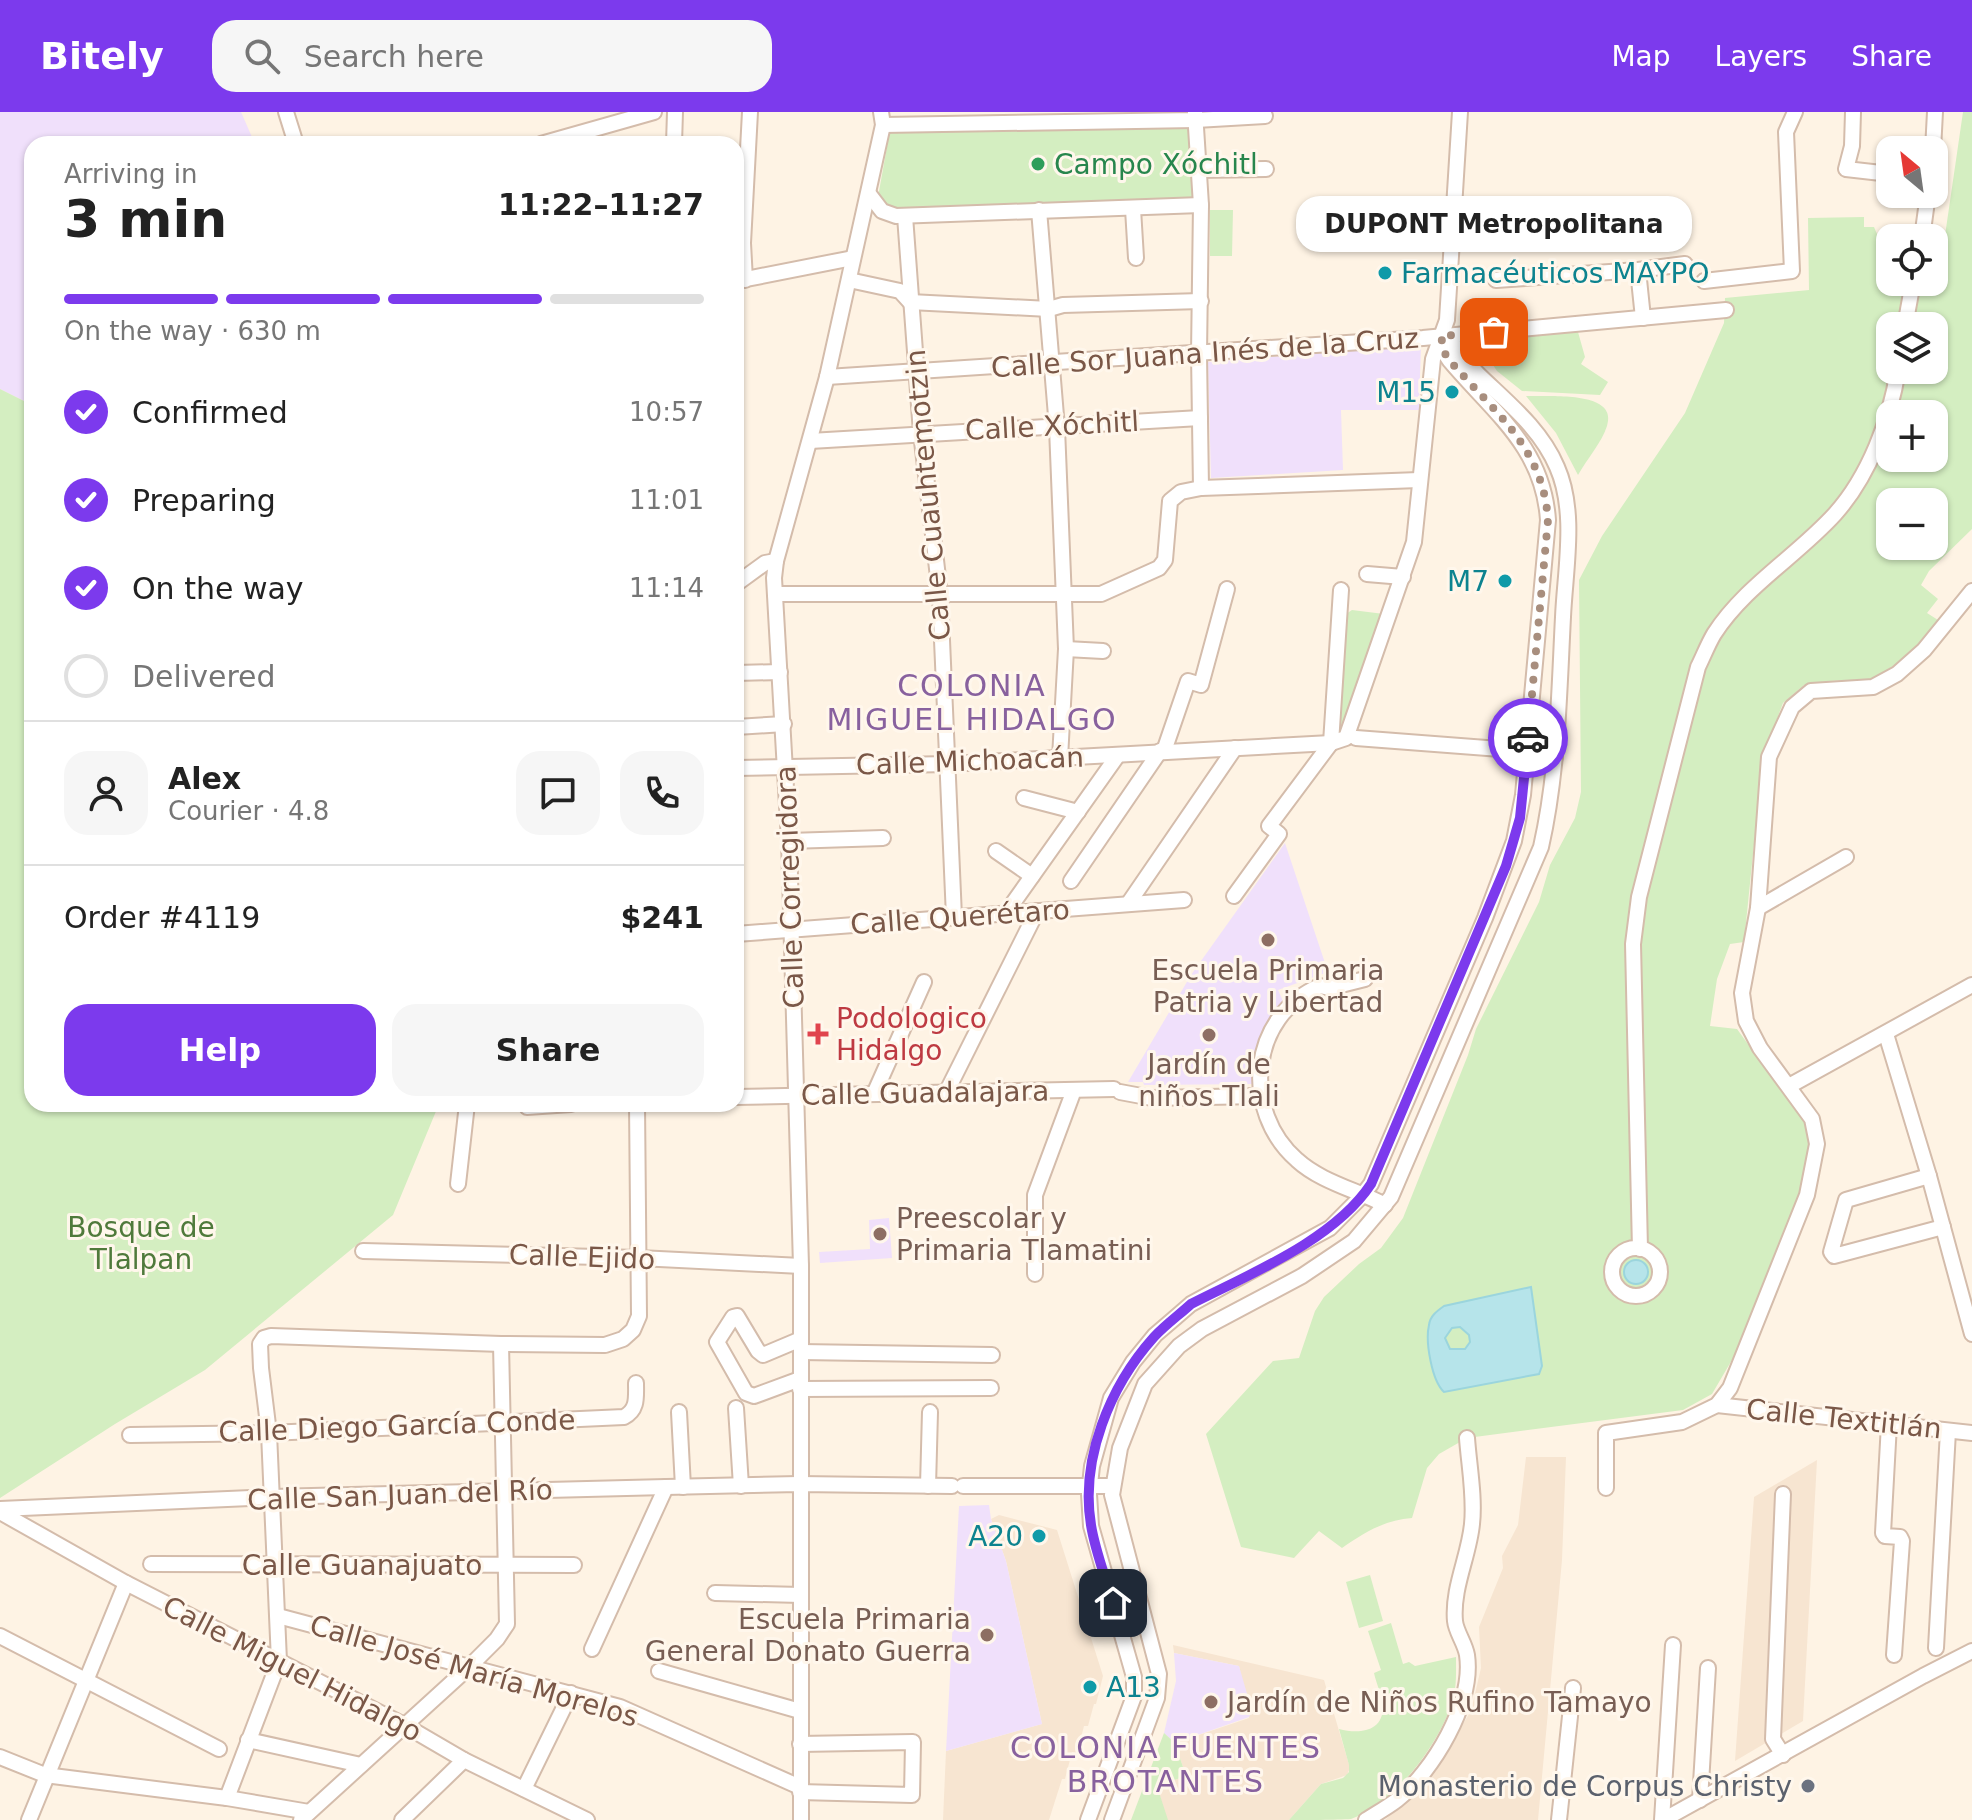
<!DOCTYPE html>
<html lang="en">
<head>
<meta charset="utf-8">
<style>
	:root { --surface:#fff; --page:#f6f6f6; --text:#222; --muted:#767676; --line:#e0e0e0; --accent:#7c3aed }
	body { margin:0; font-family:"DejaVu Sans",sans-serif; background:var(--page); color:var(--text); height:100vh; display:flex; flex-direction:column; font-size:30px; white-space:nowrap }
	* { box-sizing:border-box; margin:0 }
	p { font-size:26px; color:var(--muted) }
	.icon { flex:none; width:44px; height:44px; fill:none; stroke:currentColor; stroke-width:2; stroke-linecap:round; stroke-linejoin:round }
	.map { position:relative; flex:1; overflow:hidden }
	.sheet { position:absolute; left:24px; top:24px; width:720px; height:976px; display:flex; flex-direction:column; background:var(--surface); border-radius:24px; box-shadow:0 2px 6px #0004 }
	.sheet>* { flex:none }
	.needle { width:52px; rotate:331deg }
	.tools { position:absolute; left:1876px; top:24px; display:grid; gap:16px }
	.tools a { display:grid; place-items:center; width:72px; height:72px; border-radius:16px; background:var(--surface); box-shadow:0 2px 6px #0004; font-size:40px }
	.pin { position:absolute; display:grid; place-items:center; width:68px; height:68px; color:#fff; margin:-34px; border-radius:16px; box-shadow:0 4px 12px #0006 }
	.courier { position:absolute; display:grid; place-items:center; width:80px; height:80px; margin:-40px; border:6px solid #7c3aed; border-radius:50%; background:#fff; color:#222; box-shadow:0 2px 10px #0007 }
	.bubble { position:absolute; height:56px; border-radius:24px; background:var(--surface); box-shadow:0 2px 6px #0004; font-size:26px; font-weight:600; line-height:56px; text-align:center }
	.head em { font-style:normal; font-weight:600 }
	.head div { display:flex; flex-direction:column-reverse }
	.head { display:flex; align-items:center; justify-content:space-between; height:136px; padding:0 40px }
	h1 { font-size:52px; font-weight:600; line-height:60px }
	.bar { display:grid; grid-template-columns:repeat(4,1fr); gap:12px 8px; align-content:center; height:96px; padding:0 40px }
	.bar i { height:10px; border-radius:6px; background:var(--line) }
	.bar .selected { background:var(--accent) }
	.bar p { grid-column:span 4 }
	.line { display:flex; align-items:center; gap:20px; padding:0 40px; border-top:2px solid var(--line) }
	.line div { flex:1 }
	.round { display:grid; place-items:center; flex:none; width:84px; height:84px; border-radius:24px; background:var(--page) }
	ol { padding:0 40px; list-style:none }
	li { display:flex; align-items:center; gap:24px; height:88px }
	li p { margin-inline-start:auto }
	li .icon { padding:8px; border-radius:50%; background:var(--accent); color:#fff; stroke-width:4 }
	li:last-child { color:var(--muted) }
	li i { width:44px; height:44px; border:4px solid var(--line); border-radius:50% }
	.button { display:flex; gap:16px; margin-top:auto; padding:16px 40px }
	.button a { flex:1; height:92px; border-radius:24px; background:var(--accent); color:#fff; font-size:32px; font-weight:600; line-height:92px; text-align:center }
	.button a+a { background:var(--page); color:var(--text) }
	header { display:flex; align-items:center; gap:48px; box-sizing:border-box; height:112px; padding:0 40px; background:var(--accent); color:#fff }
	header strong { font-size:38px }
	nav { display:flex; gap:44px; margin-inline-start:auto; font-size:28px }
	.search { width:560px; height:72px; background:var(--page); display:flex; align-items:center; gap:20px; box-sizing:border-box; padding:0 28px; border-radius:24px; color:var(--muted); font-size:30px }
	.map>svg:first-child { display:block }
	.residential { fill:#f7e5d1 }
	.education { fill:#f0e0fb }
	.green { fill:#d4eec1; fill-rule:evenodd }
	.water { fill:#b6e4ea; stroke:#9bd5dd; stroke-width:2; fill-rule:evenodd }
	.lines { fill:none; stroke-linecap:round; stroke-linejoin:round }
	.minor-casing { stroke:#d4bcab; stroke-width:18 }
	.minor { stroke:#fff; stroke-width:14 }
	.done { stroke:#a88e7e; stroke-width:8; stroke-dasharray:0 14.4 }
	.route { stroke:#7c3aed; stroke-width:10 }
	.leisure-dot { fill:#2e9e5b; stroke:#fff7ec; stroke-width:3 }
	.culture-dot { fill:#0f9aa8; stroke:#fff7ec; stroke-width:3 }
	.education-dot { fill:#8d6e63; stroke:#fff7ec; stroke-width:3 }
	.health-dot { fill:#e0444e; stroke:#fff7ec; stroke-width:3 }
	.worship-dot { fill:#6b7280; stroke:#fff7ec; stroke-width:3 }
	.labels { text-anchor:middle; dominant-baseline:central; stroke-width:6; stroke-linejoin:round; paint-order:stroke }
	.leisure-label { font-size:28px; fill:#27864d; stroke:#fff7ec; text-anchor:start }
	.culture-label { font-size:28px; fill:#0d838f; stroke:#fff7ec; text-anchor:end }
	.street-label { font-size:28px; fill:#7a5747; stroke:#fff7ec }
	.education-label { font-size:28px; fill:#785e54; stroke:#fff7ec }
	.health-label { font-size:28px; fill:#be3a42; stroke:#fff7ec; text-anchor:start }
	.park-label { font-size:28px; fill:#4f7a3b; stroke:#fff7ec }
	.worship-label { font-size:28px; fill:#5b616d; stroke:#fff7ec; text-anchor:end }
	.neighbourhood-label { font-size:30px; letter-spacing:2px; fill:#88619e; stroke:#fff7ec }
</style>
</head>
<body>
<header>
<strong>Bitely</strong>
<div class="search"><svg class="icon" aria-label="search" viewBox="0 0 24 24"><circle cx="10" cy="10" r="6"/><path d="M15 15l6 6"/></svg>Search here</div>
<nav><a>Map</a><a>Layers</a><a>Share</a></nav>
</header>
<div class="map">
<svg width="1972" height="1708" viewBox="0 0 1972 1708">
	<rect width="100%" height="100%" fill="#fef3e4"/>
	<!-- residential -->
	<g class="residential">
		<path d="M1526 1345H1566L1562 1448 1538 1708H1385L1431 1662 1471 1599 1481 1556 1479 1515 1503 1456 1502 1444 1518 1413Z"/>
		<path d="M1817 1348 1803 1609 1735 1649 1754 1385Z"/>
		<path d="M999 1403 1057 1418 1103 1564 1096 1592H1094L1088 1614H1084L1077 1641 1072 1640 1065 1667H1062L1049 1708H943L946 1639 1042 1612 1006 1449 991 1407Z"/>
		<path d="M1173 1533 1324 1568 1350 1656 1347 1663 1321 1672 1289 1708H1167L1157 1674 1186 1664 1175 1631 1249 1606 1239 1554 1174 1541Z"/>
	</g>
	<!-- education -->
	<g class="education">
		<path d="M0 0H241L255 32H32V297L26 290 0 277Z"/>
		<path d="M1421 233 1419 298H1341L1343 358 1211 366 1208 250Z"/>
		<path d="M1285 731 1328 860 1278 878 1283 889 1268 909 1257 937V972L1144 973 1143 970H1128L1191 863Z"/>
		<path d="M889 1106 892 1146 820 1151 819 1140 870 1137 869 1108Z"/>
		<path d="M989 1393 991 1407 1006 1449 1042 1612 946 1639 959 1394Z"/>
		<path d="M1174 1541 1239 1554 1252 1599 1249 1605 1175 1631 1164 1621 1176 1569Z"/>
	</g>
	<!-- green -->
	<g class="green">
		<path d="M1963 0H1972V417L1929 459 1921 473 1938 487 1927 501 1938 508 1908 544 1873 567 1830 569 1804 573 1783 591 1763 644 1744 830 1730 832 1717 867 1710 914 1737 917 1804 1009 1810 1033 1799 1084 1746 1224 1712 1282 1683 1298 1467 1326 1439 1342 1427 1356 1412 1406C1385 1408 1365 1420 1342 1436L1319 1419 1294 1446 1241 1435 1206 1322 1273 1249 1299 1246 1315 1199 1324 1185 1359 1152 1381 1136 1403 1106 1468 943 1476 917 1539 790 1550 753 1575 706 1581 680 1579 468 1602 424 1685 301 1724 211 1725 186 1809 178 1808 106 1864 105V115H1874L1883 136 1890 139V170H1934V146L1942 144ZM1890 214H1934V258H1890ZM1890 302H1934V346H1890ZM1890 390H1934V434H1890Z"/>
		<path d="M1190 13 1194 91 891 98 878 85 890 18Z"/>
		<path d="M1210 98H1233L1232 144H1210Z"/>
		<path d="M1578 220 1585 245 1581 252 1608 270 1600 283 1522 279 1497 259 1477 229Z"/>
		<path d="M0 277 26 290 32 297V992H439L393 1103 205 1258 115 1312 0 1386Z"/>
		<path d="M1526 284C1547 285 1619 278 1607 314 1602 330 1587 347 1578 363L1556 321Z"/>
		<path d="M1352 498 1384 502 1342 617 1339 619 1346 502Z"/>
		<path d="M1370 1463 1383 1509 1359 1516 1346 1470Z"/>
		<path d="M1391 1511 1403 1552 1409 1550 1415 1554 1456 1545C1456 1561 1457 1579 1451 1594 1436 1636 1394 1692 1351 1707 1337 1708 1305 1708 1289 1708L1321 1672 1343 1666 1349 1660V1653L1339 1617C1358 1622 1384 1621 1383 1593 1382 1583 1376 1571 1374 1561L1381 1558 1368 1519Z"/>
		<path d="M1164 1621 1175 1631 1186 1664 1157 1674 1168 1708H1131Z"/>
	</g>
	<!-- water -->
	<g class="water">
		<circle cx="1636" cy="1160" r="12"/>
		<path d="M1531 1175 1542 1254 1539 1262 1444 1280C1432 1269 1425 1230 1429 1213 1430 1204 1437 1199 1444 1194ZM1460 1215 1469 1223 1470 1230 1465 1237H1450L1445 1226 1452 1216Z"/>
	</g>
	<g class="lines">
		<!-- minor casing -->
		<g class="minor-casing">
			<g id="minor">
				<path d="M286 0 296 32"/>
				<path d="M1195 0 1201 93 1199 242 1201 376"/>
				<path d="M1853 0 1852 34 1846 57 1890 62"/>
				<path d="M883 13 1196 8 1265 4"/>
				<path d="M541 32 654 0"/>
				<path d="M674 32 675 0"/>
				<path d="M1933 38 1935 0"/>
				<path d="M1199 58 1266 57"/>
				<path d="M869 82 882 99 896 104 1201 93"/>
				<path d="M1133 97 1136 146"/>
				<path d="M1039 98 1057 316 1066 537 1060 646"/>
				<path d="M905 104 921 321 940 482 954 805"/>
				<path d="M1922 126 1928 82"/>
				<path d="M1638 158 1685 152"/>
				<path d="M745 168 743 131 750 0"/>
				<path d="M849 168 900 179 910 190 1049 197 1063 193 1201 189"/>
				<path d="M1496 168 1638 158 1643 206"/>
				<path d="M736 169 853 146"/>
				<path d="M1704 169 1792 159 1786 20 1795 0"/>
				<path d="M1905 214 1913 170"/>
				<path d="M827 265 1423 226 1726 198"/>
				<path d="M810 329 1200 306"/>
				<path d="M1367 462 1403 465"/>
				<path d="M736 472 765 451 776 449"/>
				<path d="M775 482H1101L1159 456 1165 448 1170 389 1181 380 1201 376 1419 368"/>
				<path d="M1066 537 1103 539"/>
				<path d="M736 561 780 560"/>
				<path d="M736 615 784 612"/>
				<path d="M1356 626 1527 639 1555 645"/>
				<path d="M1164 639 1188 569 1201 573 1227 477"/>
				<path d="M736 656 949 652 1331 631 1346 626 1414 430 1433 247 1447 208 1460 0"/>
				<path d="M1024 686 1078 700"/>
				<path d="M789 729 883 726"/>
				<path d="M996 739 1032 764"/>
				<path d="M1071 769 1160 639"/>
				<path d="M1234 784 1279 722 1269 714 1331 631 1341 478"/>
				<path d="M1128 792 1235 636"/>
				<path d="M1758 796 1846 745"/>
				<path d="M1006 801 1118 643"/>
				<path d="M736 822 1184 788"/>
				<path d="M1365 867 1329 876 1320 874C1249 904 1241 999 1297 1048 1321 1070 1357 1078 1385 1093"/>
				<path d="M1886 922 1929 1064 1972 1222"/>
				<path d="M1789 974 1972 873"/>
				<path d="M1120 980 1152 986 1261 984"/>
				<path d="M946 981 1037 799"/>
				<path d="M874 982 924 870"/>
				<path d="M736 985 1114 977"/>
				<path d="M527 995 571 992"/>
				<path d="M1929 1064 1846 1088 1831 1140 1834 1144 1943 1115"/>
				<path d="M458 1072 467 992"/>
				<circle cx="1636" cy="1160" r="24"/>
				<path d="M1640 1137 1633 832 1639 785 1698 555C1703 545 1708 532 1714 522 1745 474 1797 444 1835 402 1869 364 1890 308 1898 258"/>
				<path d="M363 1139 639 1146 801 1154"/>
				<path d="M1035 1162V1083L1074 978"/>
				<path d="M801 1240 992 1243"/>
				<path d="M800 1267 754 1284 746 1281 717 1230 733 1205 737 1204 758 1239 763 1243 801 1227"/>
				<path d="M800 1277 991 1276"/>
				<path d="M1717 1293 1972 1321"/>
				<path d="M736 1296 741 1374"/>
				<path d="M679 1300 683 1375"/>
				<path d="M1889 1312 1883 1421 1885 1424 1900 1425 1902 1429 1894 1543"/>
				<path d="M130 1323 269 1321 624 1305C638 1298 636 1285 636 1271"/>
				<path d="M928 1374 930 1300"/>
				<path d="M963 1374H1113"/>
				<path d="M1606 1376V1321L1682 1310 1717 1293 1730 1276 1807 1083 1817 1032 1812 1007 1760 936 1746 909 1742 881 1758 796 1769 645 1792 595 1811 579 1873 575 1897 562 1924 538 1972 479"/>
				<path d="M0 1397 272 1385 666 1375 799 1372 952 1374"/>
				<path d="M0 1400 126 1471 404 1613 464 1648 587 1708"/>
				<path d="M151 1452 574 1453"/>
				<path d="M715 1481 801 1483"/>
				<path d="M278 1504 620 1595 800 1675"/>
				<path d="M0 1524 219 1637"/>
				<path d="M1936 1536 1948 1319"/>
				<path d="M592 1537 666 1375"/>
				<path d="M659 1559 800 1599"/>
				<path d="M248 1628 361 1653"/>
				<path d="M800 1632 913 1630 912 1683 800 1680"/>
				<path d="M1783 1643 1773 1627 1783 1382"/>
				<path d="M0 1645 45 1663 227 1686 309 1700"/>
				<path d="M524 1677 571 1581"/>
				<path d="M227 1686 279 1549 269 1321 261 1256 260 1232 264 1226 271 1224 501 1232 605 1233 623 1227 633 1218 639 1204 637 992"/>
				<path d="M1700 1688 1708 1556"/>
				<path d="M29 1708 126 1471"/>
				<path d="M301 1708 469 1555 497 1527 507 1512 501 1232"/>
				<path d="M402 1708 464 1648"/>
				<path d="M801 1708V1154L789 729 774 466 776 449 827 265 883 13 881 0"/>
				<path d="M1088 1708 1134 1584V1565L1091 1414 1089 1382 1092 1354 1111 1286 1133 1250 1155 1223 1176 1205 1191 1192 1330 1116 1361 1085 1371 1072 1485 806 1514 729 1523 683 1548 408C1543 335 1494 301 1450 249L1444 240 1441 224"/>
				<path d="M1112 1708 1157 1586 1159 1562 1112 1383 1120 1336 1145 1272 1179 1234 1202 1217 1302 1164 1354 1129 1391 1085 1541 735C1558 660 1559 582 1563 505 1565 458 1577 400 1557 355 1541 317 1508 291 1479 263 1466 250 1458 233 1441 224"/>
				<path d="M1366 1708C1377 1701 1388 1695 1397 1688 1433 1659 1474 1591 1467 1543 1465 1531 1456 1520 1455 1509 1452 1476 1469 1444 1472 1412 1475 1385 1469 1354 1467 1326"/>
				<path d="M1559 1708 1573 1576"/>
				<path d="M1662 1708 1673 1533"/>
				<path d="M1663 1708 1923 1564 1972 1539"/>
			</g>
		</g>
		<!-- minor -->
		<use href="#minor" class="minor"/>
	</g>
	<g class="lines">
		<!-- done -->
		<path class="done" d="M1494 220 1441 224 1444 240 1450 249C1495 301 1543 335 1548 408L1528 626"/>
		<!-- route -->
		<path class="route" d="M1113 1491C1106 1466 1095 1439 1091 1413 1080 1347 1110 1274 1154 1225 1165 1213 1179 1203 1191 1192 1250 1162 1334 1128 1371 1072L1506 754 1520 706 1528 626"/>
	</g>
	<!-- markers -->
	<circle class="leisure-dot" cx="1038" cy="52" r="8"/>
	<g class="culture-dot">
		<circle cx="1385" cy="161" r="8"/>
		<circle cx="1452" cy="280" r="8"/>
		<circle cx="1505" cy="469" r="8"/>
		<circle cx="1039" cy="1424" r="8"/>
		<circle cx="1090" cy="1575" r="8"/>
	</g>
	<g class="education-dot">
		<circle cx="1268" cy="828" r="8"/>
		<circle cx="1209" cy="923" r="8"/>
		<circle cx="880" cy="1122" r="8"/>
		<circle cx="987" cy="1523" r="8"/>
		<circle cx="1211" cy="1590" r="8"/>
	</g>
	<path class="health-dot" d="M814 910h8v8h8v8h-8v8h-8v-8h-8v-8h8z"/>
	<circle class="worship-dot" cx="1808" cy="1674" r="8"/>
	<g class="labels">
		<!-- leisure labels -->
		<g class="leisure-label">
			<text x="1054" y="52">Campo Xóchitl</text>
		</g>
		<!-- culture labels -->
		<g class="culture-label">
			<text x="1401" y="161" text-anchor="start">Farmacéuticos MAYPO</text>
			<text x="1436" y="280">M15</text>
			<text x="1489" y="469">M7</text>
			<text x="1023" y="1424">A20</text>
			<text x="1106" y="1575" text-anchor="start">A13</text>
		</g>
		<!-- street labels -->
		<g class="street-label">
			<text transform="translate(1205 241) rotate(-4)">Calle Sor Juana Inés de la Cruz</text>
			<text transform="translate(1052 314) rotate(-3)">Calle Xóchitl</text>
			<text transform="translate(928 383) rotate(-95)">Calle Cuauhtemotzin</text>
			<text transform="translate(970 649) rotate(-2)">Calle Michoacán</text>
			<text transform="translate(790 775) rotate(-92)">Calle Corregidora</text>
			<text transform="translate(960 805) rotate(-4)">Calle Querétaro</text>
			<text transform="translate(925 981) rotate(-1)">Calle Guadalajara</text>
			<text transform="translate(582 1145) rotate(2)">Calle Ejido</text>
			<text transform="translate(1844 1307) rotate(6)">Calle Textitlán</text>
			<text transform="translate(397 1314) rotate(-2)">Calle Diego García Conde</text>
			<text transform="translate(400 1383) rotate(-2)">Calle San Juan del Río</text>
			<text x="362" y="1453">Calle Guanajuato</text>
			<text transform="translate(292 1557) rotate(27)">Calle Miguel Hidalgo</text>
			<text transform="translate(474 1559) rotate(16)">Calle José María Morelos</text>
		</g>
		<!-- education labels -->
		<g class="education-label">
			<text x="1268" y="858">Escuela Primaria<tspan x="1268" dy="32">Patria y Libertad</tspan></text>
			<text x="1209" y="952">Jardín de<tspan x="1209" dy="32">niños Tlali</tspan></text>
			<text x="896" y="1106" text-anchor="start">Preescolar y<tspan x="896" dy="32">Primaria Tlamatini</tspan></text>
			<text x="971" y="1507" text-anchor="end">Escuela Primaria<tspan x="971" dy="32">General Donato Guerra</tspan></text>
			<text x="1227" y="1590" text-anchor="start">Jardín de Niños Rufino Tamayo</text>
		</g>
		<!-- health labels -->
		<g class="health-label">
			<text x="836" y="906">Podologico<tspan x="836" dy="32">Hidalgo</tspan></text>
		</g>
		<!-- park labels -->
		<g class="park-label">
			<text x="141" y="1115">Bosque de<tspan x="141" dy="32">Tlalpan</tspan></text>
		</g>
		<!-- worship labels -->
		<g class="worship-label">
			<text x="1792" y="1674">Monasterio de Corpus Christy</text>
		</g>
		<!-- neighbourhood labels -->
		<g class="neighbourhood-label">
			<text x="972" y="573">COLONIA<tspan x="972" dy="34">MIGUEL HIDALGO</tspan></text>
			<text x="1166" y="1635">COLONIA FUENTES<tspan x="1166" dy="34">BROTANTES</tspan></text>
		</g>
	</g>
</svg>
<div class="tools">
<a><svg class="needle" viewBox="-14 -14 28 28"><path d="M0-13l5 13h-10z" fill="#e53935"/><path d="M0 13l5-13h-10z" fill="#767676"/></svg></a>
<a><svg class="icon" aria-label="locate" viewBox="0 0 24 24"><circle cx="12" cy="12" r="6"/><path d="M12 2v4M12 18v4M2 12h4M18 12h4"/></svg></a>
<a><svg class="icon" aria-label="layers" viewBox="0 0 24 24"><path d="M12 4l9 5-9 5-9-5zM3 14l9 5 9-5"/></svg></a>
<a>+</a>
<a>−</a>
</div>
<div class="pin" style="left:1494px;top:220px;background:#ea580c"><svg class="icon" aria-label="bag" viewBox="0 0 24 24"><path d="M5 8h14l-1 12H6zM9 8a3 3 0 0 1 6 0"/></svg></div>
<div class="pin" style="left:1113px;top:1491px;background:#1f2937"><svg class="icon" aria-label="home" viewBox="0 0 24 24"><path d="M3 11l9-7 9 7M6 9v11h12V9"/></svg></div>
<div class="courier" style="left:1528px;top:626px"><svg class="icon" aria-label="car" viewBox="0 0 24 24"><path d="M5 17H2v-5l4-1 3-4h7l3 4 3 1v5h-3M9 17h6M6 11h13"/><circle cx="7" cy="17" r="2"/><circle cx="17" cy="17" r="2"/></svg></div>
<div class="bubble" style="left:1296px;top:84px;width:396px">DUPONT Metropolitana</div>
<section class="sheet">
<div class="head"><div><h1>3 min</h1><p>Arriving in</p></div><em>11:22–11:27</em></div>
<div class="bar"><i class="selected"></i><i class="selected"></i><i class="selected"></i><i></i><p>On the way · 630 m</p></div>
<ol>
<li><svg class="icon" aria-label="check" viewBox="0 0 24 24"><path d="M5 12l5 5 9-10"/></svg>Confirmed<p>10:57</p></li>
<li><svg class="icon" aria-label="check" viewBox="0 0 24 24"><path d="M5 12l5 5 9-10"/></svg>Preparing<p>11:01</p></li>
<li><svg class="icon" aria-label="check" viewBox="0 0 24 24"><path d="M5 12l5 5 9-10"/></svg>On the way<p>11:14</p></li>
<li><i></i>Delivered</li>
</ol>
<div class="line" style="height:144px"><a class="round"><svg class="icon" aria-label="person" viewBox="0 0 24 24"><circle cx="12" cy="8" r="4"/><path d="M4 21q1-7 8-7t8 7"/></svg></a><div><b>Alex</b><p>Courier · 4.8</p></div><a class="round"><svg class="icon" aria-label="chat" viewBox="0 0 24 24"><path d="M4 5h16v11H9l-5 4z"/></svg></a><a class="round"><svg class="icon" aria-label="phone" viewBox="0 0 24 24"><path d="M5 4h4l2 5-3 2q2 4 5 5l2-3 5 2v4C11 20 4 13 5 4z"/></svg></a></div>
<div class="line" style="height:104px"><div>Order #4119</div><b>$241</b></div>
<div class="button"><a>Help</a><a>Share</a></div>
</section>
</div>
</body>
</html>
